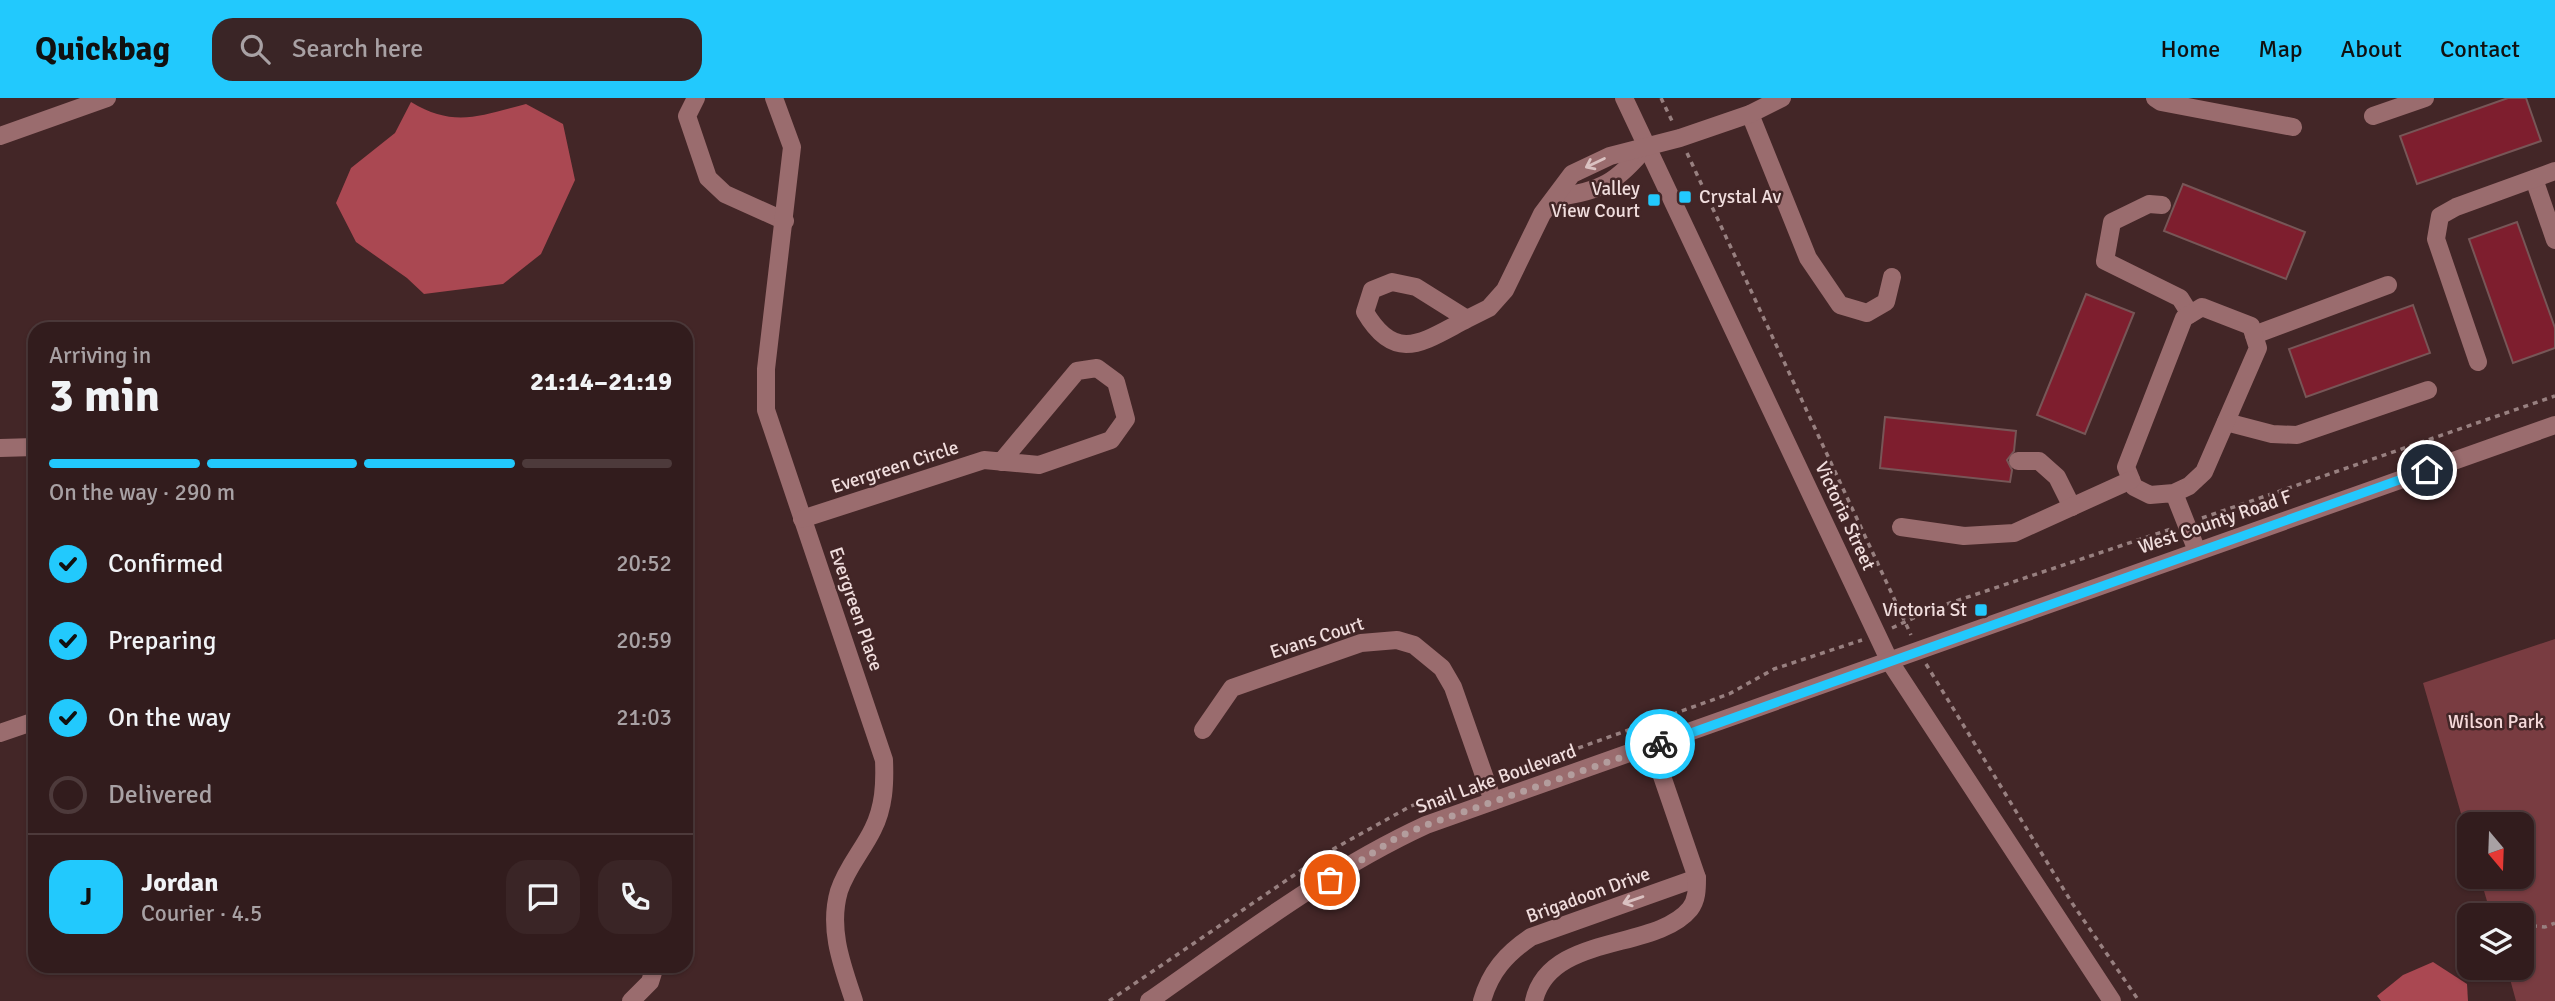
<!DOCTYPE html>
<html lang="en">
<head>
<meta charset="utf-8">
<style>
	:root { --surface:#321c1d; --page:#3a2526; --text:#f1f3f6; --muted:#a8a1a4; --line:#4d3a3b; --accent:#22c9fd }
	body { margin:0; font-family:Signika,sans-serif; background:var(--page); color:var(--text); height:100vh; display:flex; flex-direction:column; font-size:26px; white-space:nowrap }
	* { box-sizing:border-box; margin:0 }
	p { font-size:23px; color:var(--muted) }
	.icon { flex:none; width:38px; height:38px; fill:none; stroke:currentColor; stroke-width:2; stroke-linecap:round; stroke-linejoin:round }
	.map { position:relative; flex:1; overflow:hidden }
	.sheet { position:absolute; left:28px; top:224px; width:665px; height:651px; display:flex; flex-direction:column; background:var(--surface); border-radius:21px; box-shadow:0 2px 5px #0004,0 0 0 2px var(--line) }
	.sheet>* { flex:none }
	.needle { width:46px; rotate:161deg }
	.fabs { position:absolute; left:2457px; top:714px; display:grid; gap:14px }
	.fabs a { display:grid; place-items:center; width:77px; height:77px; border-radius:14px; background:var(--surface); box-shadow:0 2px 5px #0004,0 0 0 2px var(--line); font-size:35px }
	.pin { position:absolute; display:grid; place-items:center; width:60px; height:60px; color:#fff; margin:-30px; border:4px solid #fff; border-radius:50%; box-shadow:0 2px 7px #0007 }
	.courier { position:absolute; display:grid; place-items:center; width:70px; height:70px; margin:-35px; border:5px solid #22c9fd; border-radius:50%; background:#fff; color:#222; box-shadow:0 2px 9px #0007 }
	.headline em { font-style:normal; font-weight:700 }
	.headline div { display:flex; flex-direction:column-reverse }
	.headline { display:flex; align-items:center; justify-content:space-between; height:119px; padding:0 21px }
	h1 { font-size:46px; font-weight:700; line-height:52px }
	.bar { display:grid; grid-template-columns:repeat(4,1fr); gap:10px 7px; align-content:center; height:84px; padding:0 21px }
	.bar i { height:9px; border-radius:5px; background:var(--line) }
	.bar .active { background:var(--accent) }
	.bar p { grid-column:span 4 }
	.line { display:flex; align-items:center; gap:18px; padding:0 21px; border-top:2px solid var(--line) }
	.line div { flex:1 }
	.round { display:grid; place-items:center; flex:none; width:74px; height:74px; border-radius:21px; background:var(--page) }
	ol { padding:0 21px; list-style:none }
	li { display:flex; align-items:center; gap:21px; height:77px }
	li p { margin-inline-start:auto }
	li .icon { padding:7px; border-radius:50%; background:var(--accent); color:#111; stroke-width:4 }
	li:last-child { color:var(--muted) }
	li i { width:38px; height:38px; border:4px solid var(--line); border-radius:50% }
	header { display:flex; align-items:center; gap:42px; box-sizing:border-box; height:98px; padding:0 35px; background:var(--accent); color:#111 }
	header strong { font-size:33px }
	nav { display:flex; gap:38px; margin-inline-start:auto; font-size:24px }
	.search { width:490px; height:63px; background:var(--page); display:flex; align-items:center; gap:18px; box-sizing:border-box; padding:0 24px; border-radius:21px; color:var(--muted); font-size:26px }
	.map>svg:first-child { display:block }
	.green { fill:#793c41 }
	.water { fill:#aa4852 }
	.building { fill:#7e1e2e; stroke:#775657; stroke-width:2 }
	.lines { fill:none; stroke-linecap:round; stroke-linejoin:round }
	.path { stroke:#988080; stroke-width:3.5; stroke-dasharray:5 5; stroke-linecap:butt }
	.minor { stroke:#9a6c6e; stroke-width:18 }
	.oneway { stroke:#dac1c1 }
	.done { stroke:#b39d9d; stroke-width:7; stroke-dasharray:0 12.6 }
	.route { stroke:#22c9fd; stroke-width:9 }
	.poi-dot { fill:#22c9fd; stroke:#432627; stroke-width:2.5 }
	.labels { text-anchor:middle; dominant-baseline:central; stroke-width:5; stroke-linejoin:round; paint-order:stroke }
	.poi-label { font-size:19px; fill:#f0dddd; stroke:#432627; text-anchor:end }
	.street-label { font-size:19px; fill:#f0dddd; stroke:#432627 }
	.park-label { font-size:19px; fill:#f6d9da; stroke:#432627 }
</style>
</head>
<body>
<header>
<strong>Quickbag</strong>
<div class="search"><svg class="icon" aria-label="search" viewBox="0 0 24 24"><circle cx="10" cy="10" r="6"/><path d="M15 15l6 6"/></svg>Search here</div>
<nav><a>Home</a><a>Map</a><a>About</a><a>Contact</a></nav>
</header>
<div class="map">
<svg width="2555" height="903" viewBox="0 0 2555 903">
	<rect width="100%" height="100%" fill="#432627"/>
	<!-- green -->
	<path class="green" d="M2555 541V903H2516L2507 870H2522V817H2491L2480 779H2522V726H2469V743L2423 585Z"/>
	<!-- water -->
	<g class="water">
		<path d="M411 4C454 30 480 18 526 6L563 26 575 82 541 156 503 186 424 196 407 180 356 144 336 105 351 70 395 35Z"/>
		<path d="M2433 864 2467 886 2468 903H2381L2377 898 2403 877Z"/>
	</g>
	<!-- building -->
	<g class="building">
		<path d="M2508 0H2526L2541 43 2417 86 2400 38Z"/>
		<path d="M2183 86 2305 134 2286 181 2164 133Z"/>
		<path d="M2517 124 2555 230V250L2513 265 2469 141Z"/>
		<path d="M2086 196 2134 215 2085 336 2037 317Z"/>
		<path d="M2413 207 2430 255 2306 299 2289 251Z"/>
		<path d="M1885 319 2016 333 2014 353 2007 362 2012 372 2010 384 1880 370Z"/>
	</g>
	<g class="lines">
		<!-- path -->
		<g class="path">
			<path d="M1661 0 1672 23"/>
			<path d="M1687 55 1911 537"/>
			<path d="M2202 420 2555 298"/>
			<path d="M1892 530 1935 510 2171 431"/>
			<path d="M1926 566 2072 805 2139 903"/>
			<path d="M1503 677 1729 596 1774 571 1862 542"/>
			<path d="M2522 827 2545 829 2555 825"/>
			<path d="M1109 903 1328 754 1411 708 1469 689"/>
		</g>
		<!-- minor -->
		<g class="minor">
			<path d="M696 0 687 18 708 80 725 96 785 123"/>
			<path d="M774 0 792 49 766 271V312L884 662C885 686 884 709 873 731 863 752 847 769 839 793 828 831 842 867 854 903"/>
			<path d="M1624 0 1890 564 2112 903"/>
			<path d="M2155 0 2161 4 2293 29"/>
			<path d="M1750 16 1808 160 1840 207 1867 215 1886 204 1892 179"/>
			<path d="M2373 18 2425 0"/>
			<path d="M0 38 107 0"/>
			<path d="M2534 81 2555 142"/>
			<path d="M1556 99C1601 94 1618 83 1646 49"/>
			<path d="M2162 107 2149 106 2112 124 2105 163 2180 200 2190 216"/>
			<path d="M1467 221C1424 243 1396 267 1365 214L1372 192 1392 184 1416 189 1467 221 1489 210 1505 192 1542 116 1572 76 1610 58 1680 40 1750 16 1782 0"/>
			<path d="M2254 237 2388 187"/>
			<path d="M2478 264 2436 141 2440 118 2456 109 2555 73"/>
			<path d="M2226 324 2272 336 2297 337 2428 292"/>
			<path d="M0 350 35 349"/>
			<path d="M2018 363H2039L2057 379 2072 409"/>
			<path d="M2174 395 2189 388 2204 374 2258 250 2251 228 2202 209 2184 220 2126 369 2134 389 2150 397 2174 395 2197 453"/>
			<path d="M802 421 984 362 1039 367 1111 342 1126 321 1116 284 1097 270 1077 273 1001 364"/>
			<path d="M1901 429 1964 438 2014 435 2131 382"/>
			<path d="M1203 632 1232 590 1361 545 1397 542 1414 547 1442 570 1453 589 1493 703"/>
			<path d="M0 635 35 623"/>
			<path d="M631 903 650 884 655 868"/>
			<path d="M1149 903C1238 841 1328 772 1426 727L2555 327"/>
			<path d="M1482 903C1490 874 1506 856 1531 839L1697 780"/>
			<path d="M1534 903C1549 835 1656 853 1690 811 1697 802 1697 791 1697 780L1652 649"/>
		</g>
	</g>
	<!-- one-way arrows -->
	<defs><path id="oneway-shaft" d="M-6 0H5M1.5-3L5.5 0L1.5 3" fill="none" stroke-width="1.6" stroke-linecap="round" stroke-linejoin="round" transform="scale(1.75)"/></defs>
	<g class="oneway">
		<use href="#oneway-shaft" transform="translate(1595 65) rotate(154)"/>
		<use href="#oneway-shaft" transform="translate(1633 802) rotate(161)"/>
	</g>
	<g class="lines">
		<!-- done -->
		<path class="done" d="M1330 782 1396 740 1426 727 1660 646"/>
		<!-- route -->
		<path class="route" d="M1660 646 2427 372"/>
	</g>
	<!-- markers -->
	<g class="poi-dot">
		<rect x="1678" y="92" width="14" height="14" rx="3.5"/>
		<rect x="1647" y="95" width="14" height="14" rx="3.5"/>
		<rect x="1974" y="505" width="14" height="14" rx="3.5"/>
	</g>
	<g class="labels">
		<!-- poi labels -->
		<g class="poi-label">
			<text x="1640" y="91">Valley<tspan x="1640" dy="22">View Court</tspan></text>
			<text x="1699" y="99" text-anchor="start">Crystal Av</text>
			<text x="1967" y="512">Victoria St</text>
		</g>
		<!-- street labels -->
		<g class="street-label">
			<text transform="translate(895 369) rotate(-18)">Evergreen Circle</text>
			<text transform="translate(1845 418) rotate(65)">Victoria Street</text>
			<text transform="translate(2215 424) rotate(-19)">West County Road F</text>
			<text transform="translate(856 511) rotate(71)">Evergreen Place</text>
			<text transform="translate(1317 540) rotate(-18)">Evans Court</text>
			<text transform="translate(1496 681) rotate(-20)">Snail Lake Boulevard</text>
			<text transform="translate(1588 797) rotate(-20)">Brigadoon Drive</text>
		</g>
		<!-- park labels -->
		<g class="park-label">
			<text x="2496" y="624">Wilson Park</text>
		</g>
	</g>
</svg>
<div class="fabs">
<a><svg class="needle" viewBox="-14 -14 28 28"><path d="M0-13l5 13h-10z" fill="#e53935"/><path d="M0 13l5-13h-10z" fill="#a8a1a4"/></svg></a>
<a><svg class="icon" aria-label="layers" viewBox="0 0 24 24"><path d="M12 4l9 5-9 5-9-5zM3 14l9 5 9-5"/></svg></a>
</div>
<div class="pin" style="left:1330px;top:782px;background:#ea580c"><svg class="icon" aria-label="bag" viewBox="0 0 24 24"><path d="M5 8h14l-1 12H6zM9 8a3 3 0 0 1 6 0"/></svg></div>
<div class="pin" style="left:2427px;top:372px;background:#1f2937"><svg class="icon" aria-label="home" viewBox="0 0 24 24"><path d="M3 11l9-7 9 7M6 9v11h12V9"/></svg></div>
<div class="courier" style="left:1660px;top:646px"><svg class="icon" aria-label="bike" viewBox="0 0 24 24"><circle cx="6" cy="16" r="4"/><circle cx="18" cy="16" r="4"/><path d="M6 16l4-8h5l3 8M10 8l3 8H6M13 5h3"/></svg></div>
<section class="sheet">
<div class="headline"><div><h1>3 min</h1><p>Arriving in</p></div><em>21:14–21:19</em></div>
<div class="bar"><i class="active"></i><i class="active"></i><i class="active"></i><i></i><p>On the way · 290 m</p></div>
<ol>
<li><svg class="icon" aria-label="check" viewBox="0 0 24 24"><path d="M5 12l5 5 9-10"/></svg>Confirmed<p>20:52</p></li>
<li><svg class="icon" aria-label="check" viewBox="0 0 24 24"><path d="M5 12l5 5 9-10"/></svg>Preparing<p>20:59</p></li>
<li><svg class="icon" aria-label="check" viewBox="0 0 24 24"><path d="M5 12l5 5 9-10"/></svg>On the way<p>21:03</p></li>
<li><i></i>Delivered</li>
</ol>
<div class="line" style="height:126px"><b class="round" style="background:var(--accent);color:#111">J</b><div><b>Jordan</b><p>Courier · 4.5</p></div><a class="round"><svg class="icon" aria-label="chat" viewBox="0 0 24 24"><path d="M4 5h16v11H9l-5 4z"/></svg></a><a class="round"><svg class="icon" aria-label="phone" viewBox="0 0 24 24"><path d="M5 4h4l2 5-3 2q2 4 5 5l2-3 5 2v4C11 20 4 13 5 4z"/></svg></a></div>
</section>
</div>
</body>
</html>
